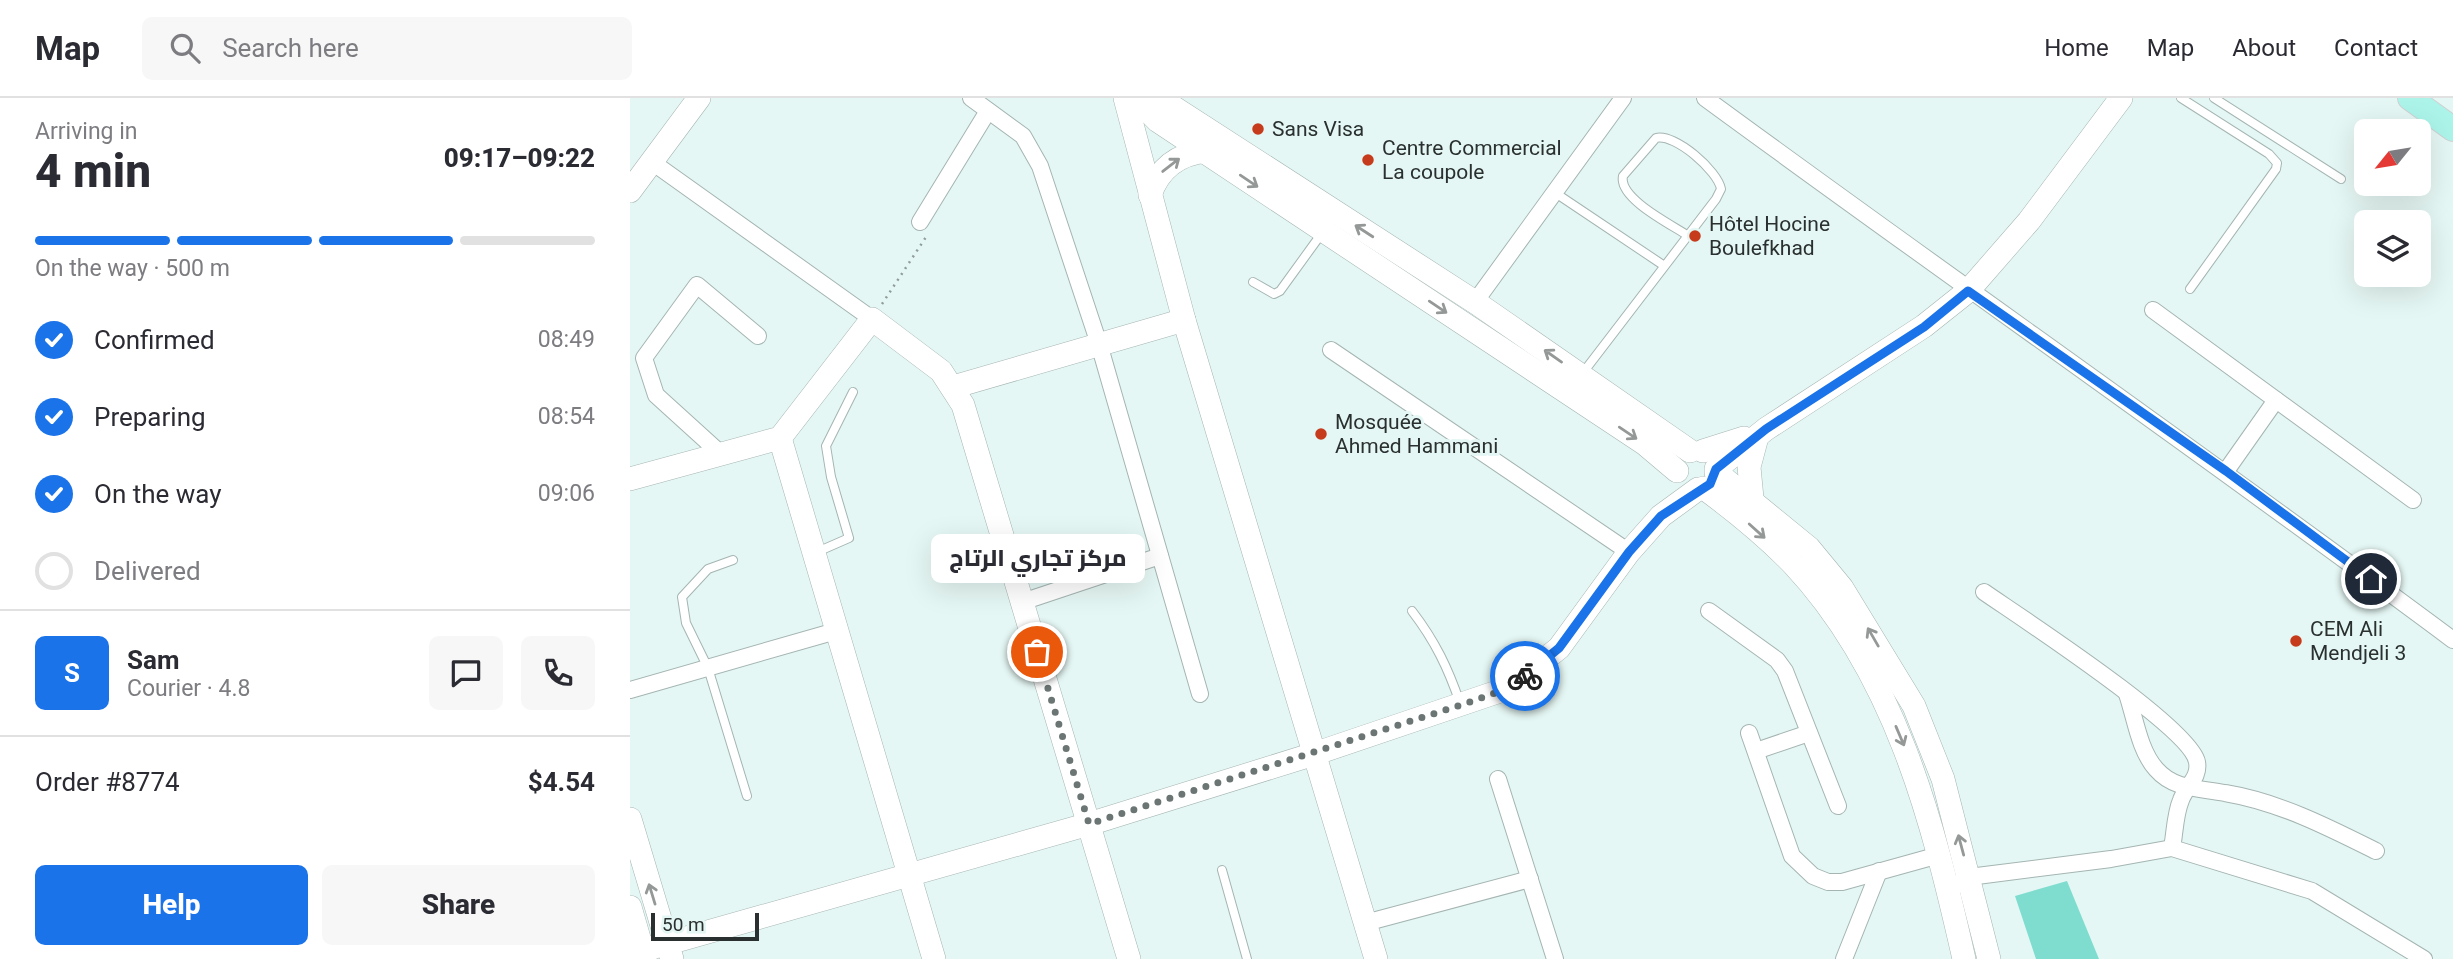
<!DOCTYPE html>
<html lang="en">
<head>
<meta charset="utf-8">
<style>
	:root { --surface:#fff; --page:#f7f7f7; --text:#2b2b33; --muted:#7c7c81; --line:#e1e1e2; --accent:#1a73e8 }
	body { margin:0; font-family:Roboto,Cairo,sans-serif; background:var(--page); color:var(--text); height:100vh; display:flex; flex-direction:column; font-size:26px; white-space:nowrap }
	* { box-sizing:border-box; margin:0 }
	p { font-size:23px; color:var(--muted) }
	.icon { flex:none; width:38px; height:38px; fill:none; stroke:currentColor; stroke-width:2; stroke-linecap:round; stroke-linejoin:round }
	.map { position:relative; flex:1; overflow:hidden }
	.details { display:flex; flex-direction:column; background:var(--surface); width:630px }
	.details>* { flex:none }
	.needle { width:46px; rotate:240deg }
	.controls { position:absolute; left:1724px; top:21px; display:grid; gap:14px }
	.controls a { display:grid; place-items:center; width:77px; height:77px; border-radius:10px; background:var(--surface); box-shadow:0 7px 28px #0002; font-size:35px }
	.scale { position:absolute; left:21px; bottom:18px; width:108px; box-sizing:border-box; padding-left:7px; border:4px solid #29302f; border-top:0; font-size:19px; line-height:24px; white-space:nowrap; color:#29302f; -webkit-text-stroke:5px #e5f7f4; paint-order:stroke }
	.pin { position:absolute; display:grid; place-items:center; width:60px; height:60px; color:#fff; margin:-30px; border:4px solid #fff; border-radius:50%; box-shadow:0 2px 7px #0007 }
	.courier { position:absolute; display:grid; place-items:center; width:70px; height:70px; margin:-35px; border:5px solid #1a73e8; border-radius:50%; background:#fff; color:#222; box-shadow:0 2px 9px #0007 }
	.bubble { position:absolute; height:49px; border-radius:10px; background:var(--surface); box-shadow:0 7px 28px #0002; font-size:23px; font-weight:800; line-height:49px; text-align:center }
	.head em { font-style:normal; font-weight:800 }
	.head div { display:flex; flex-direction:column-reverse }
	.head { display:flex; align-items:center; justify-content:space-between; height:119px; padding:0 35px }
	h1 { font-size:46px; font-weight:800; line-height:52px }
	.bar { display:grid; grid-template-columns:repeat(4,1fr); gap:10px 7px; align-content:center; height:84px; padding:0 35px }
	.bar i { height:9px; border-radius:5px; background:var(--line) }
	.bar .selected { background:var(--accent) }
	.bar p { grid-column:span 4 }
	.line { display:flex; align-items:center; gap:18px; padding:0 35px; border-top:2px solid var(--line) }
	.line div { flex:1 }
	.round { display:grid; place-items:center; flex:none; width:74px; height:74px; border-radius:10px; background:var(--page) }
	ol { padding:0 35px; list-style:none }
	li { display:flex; align-items:center; gap:21px; height:77px }
	li p { margin-inline-start:auto }
	li .icon { padding:7px; border-radius:50%; background:var(--accent); color:#fff; stroke-width:4 }
	li:last-child { color:var(--muted) }
	li i { width:38px; height:38px; border:4px solid var(--line); border-radius:50% }
	.button { display:flex; gap:14px; margin-top:auto; padding:14px 35px }
	.button a { flex:1; height:80px; border-radius:10px; background:var(--accent); color:#fff; font-size:28px; font-weight:800; line-height:80px; text-align:center }
	.button a+a { background:var(--page); color:var(--text) }
	header { display:flex; align-items:center; gap:42px; box-sizing:border-box; height:98px; padding:0 35px; background:var(--surface); border-bottom:2px solid var(--line) }
	header strong { font-size:33px }
	nav { display:flex; gap:38px; margin-inline-start:auto; font-size:24px }
	.search { width:490px; height:63px; background:var(--page); display:flex; align-items:center; gap:18px; box-sizing:border-box; padding:0 24px; border-radius:10px; color:var(--muted); font-size:26px }
	main { display:flex; flex:1; min-height:0 }
	.map>svg:first-child { display:block }
	.green { fill:#7fddd0 }
	.lines { fill:none; stroke-linecap:round; stroke-linejoin:round }
	.lane-casing { stroke:#a4b5b2; stroke-width:10 }
	.street-casing { stroke:#a4b5b2; stroke-width:18 }
	.secondary-casing { stroke:#a4b5b2; stroke-width:24 }
	.primary-casing { stroke:#d0d1d1; stroke-width:26 }
	.path { stroke:#8f9c9a; stroke-width:2.5; stroke-dasharray:2 5; stroke-linecap:butt }
	.lane { stroke:#fff; stroke-width:8 }
	.street { stroke:#fff; stroke-width:16 }
	.secondary { stroke:#fff; stroke-width:23 }
	.primary { stroke:#acf4ea; stroke-width:24 }
	.oneway { stroke:#949897 }
	.done { stroke:#6b7674; stroke-width:7; stroke-dasharray:0 12.6 }
	.route { stroke:#1a73e8; stroke-width:9 }
	.poi-dot { fill:#c53b1b; stroke:#e5f7f4; stroke-width:2.5 }
	.labels { text-anchor:middle; dominant-baseline:central; stroke-width:6; stroke-linejoin:round; paint-order:stroke }
	.poi-label { font-size:21px; fill:#29302f; stroke:#e5f7f4; text-anchor:start }
</style>
</head>
<body>
<header>
<strong>Map</strong>
<div class="search"><svg class="icon" aria-label="search" viewBox="0 0 24 24"><circle cx="10" cy="10" r="6"/><path d="M15 15l6 6"/></svg>Search here</div>
<nav><a>Home</a><a>Map</a><a>About</a><a>Contact</a></nav>
</header>
<main>
<section class="details">
<div class="head"><div><h1>4 min</h1><p>Arriving in</p></div><em>09:17–09:22</em></div>
<div class="bar"><i class="selected"></i><i class="selected"></i><i class="selected"></i><i></i><p>On the way · 500 m</p></div>
<ol>
<li><svg class="icon" aria-label="check" viewBox="0 0 24 24"><path d="M5 12l5 5 9-10"/></svg>Confirmed<p>08:49</p></li>
<li><svg class="icon" aria-label="check" viewBox="0 0 24 24"><path d="M5 12l5 5 9-10"/></svg>Preparing<p>08:54</p></li>
<li><svg class="icon" aria-label="check" viewBox="0 0 24 24"><path d="M5 12l5 5 9-10"/></svg>On the way<p>09:06</p></li>
<li><i></i>Delivered</li>
</ol>
<div class="line" style="height:126px"><b class="round" style="background:var(--accent);color:#fff">S</b><div><b>Sam</b><p>Courier · 4.8</p></div><a class="round"><svg class="icon" aria-label="chat" viewBox="0 0 24 24"><path d="M4 5h16v11H9l-5 4z"/></svg></a><a class="round"><svg class="icon" aria-label="phone" viewBox="0 0 24 24"><path d="M5 4h4l2 5-3 2q2 4 5 5l2-3 5 2v4C11 20 4 13 5 4z"/></svg></a></div>
<div class="line" style="height:91px"><div>Order #8774</div><b>$4.54</b></div>
<div class="button"><a>Help</a><a>Share</a></div>
</section>
<div class="map">
<svg width="1823" height="861" viewBox="0 0 1823 861">
	<rect width="100%" height="100%" fill="#e5f7f4"/>
	<!-- green -->
	<path class="green" d="M1437 783 1469 861H1406L1385 798Z"/>
	<g class="lines">
		<!-- lane casing -->
		<g class="lane-casing">
			<g id="lane">
				<path d="M1551 0 1639 56 1647 65 1646 71 1560 191"/>
				<path d="M1584 0 1711 81"/>
				<path d="M924 94 1033 167"/>
				<path d="M623 184 644 196 650 193 692 135"/>
				<path d="M952 276 1086 101 1091 91C1088 73 1045 35 1026 40L993 78C988 100 1040 126 1057 137"/>
				<path d="M187 454 219 440 201 379 196 348 223 294"/>
				<path d="M103 462 78 471 52 499 56 525 78 570 117 698"/>
				<path d="M782 513C805 543 818 570 830 605"/>
				<path d="M592 772 617 861"/>
			</g>
		</g>
		<!-- street casing -->
		<g class="street-casing">
			<g id="street">
				<path d="M341 0 393 38 410 68 469 246 570 596"/>
				<path d="M1075 0C1323 182 1576 358 1823 542"/>
				<path d="M22 64 242 221"/>
				<path d="M290 124 358 13"/>
				<path d="M845 204 993 0"/>
				<path d="M1523 212 1783 402"/>
				<path d="M701 252 999 454"/>
				<path d="M91 356 26 297 14 260 67 187 128 238"/>
				<path d="M1596 373 1646 302"/>
				<path d="M1354 494C1390 519 1561 630 1567 664 1570 680 1556 688 1551 702 1545 716 1545 734 1542 750"/>
				<path d="M392 504 530 458"/>
				<path d="M1079 513 1147 562 1155 573 1208 708"/>
				<path d="M0 592 206 533"/>
				<path d="M1497 596C1505 619 1509 652 1526 671 1544 692 1570 690 1595 695 1649 704 1698 729 1746 753"/>
				<path d="M1119 635 1162 758 1183 778 1198 784H1212L1309 757"/>
				<path d="M1126 653 1179 635"/>
				<path d="M868 681 925 861"/>
				<path d="M1330 786 1339 779 1481 761 1542 750 1682 793 1794 861"/>
				<path d="M735 825 900 781"/>
				<path d="M1214 861 1249 773"/>
			</g>
		</g>
		<!-- secondary casing -->
		<g class="secondary-casing">
			<g id="secondary">
				<path d="M495 0 554 222 746 861"/>
				<path d="M505 0 528 23 1015 346 1047 373"/>
				<path d="M529 0 845 204 1060 353"/>
				<path d="M0 93 69 0"/>
				<path d="M520 97C529 70 548 56 576 53"/>
				<path d="M323 289 554 222"/>
				<path d="M150 340 304 861"/>
				<path d="M1073 353 1114 340"/>
				<path d="M1086 371 1136 331 1294 228 1338 193 1399 123 1491 0"/>
				<path d="M1086 374 1179 450 1212 490 1284 608 1313 681 1359 861"/>
				<path d="M0 381 150 340 242 221 311 273 333 307 499 861"/>
				<path d="M1074 390C1105 413 1136 438 1163 466 1265 575 1302 720 1334 861"/>
				<path d="M1122 400 1119 369 1127 339"/>
				<path d="M0 721 42 861"/>
				<path d="M0 809 15 861"/>
				<path d="M0 856 459 726 684 656 879 590 929 550 999 454 1031 418 1068 391"/>
			</g>
		</g>
		<!-- primary casing -->
		<g class="primary-casing">
			<path id="primary" d="M1780 0 1823 31"/>
		</g>
		<!-- path -->
		<path class="path" d="M252 206 296 139"/>
		<!-- lane -->
		<use href="#lane" class="lane"/>
		<!-- street -->
		<use href="#street" class="street"/>
		<!-- secondary -->
		<use href="#secondary" class="secondary"/>
		<!-- primary -->
		<use href="#primary" class="primary"/>
	</g>
	<!-- one-way arrows -->
	<defs><path id="oneway-shaft" d="M-6 0H5M1.5-3L5.5 0L1.5 3" fill="none" stroke-width="1.6" stroke-linecap="round" stroke-linejoin="round" transform="scale(1.75)"/></defs>
	<g class="oneway">
		<use href="#oneway-shaft" transform="translate(541 67) rotate(-38)"/>
		<use href="#oneway-shaft" transform="translate(619 83) rotate(34)"/>
		<use href="#oneway-shaft" transform="translate(734 133) rotate(-147)"/>
		<use href="#oneway-shaft" transform="translate(808 209) rotate(34)"/>
		<use href="#oneway-shaft" transform="translate(923 258) rotate(-145)"/>
		<use href="#oneway-shaft" transform="translate(998 335) rotate(34)"/>
		<use href="#oneway-shaft" transform="translate(1127 433) rotate(42)"/>
		<use href="#oneway-shaft" transform="translate(1243 539) rotate(-120)"/>
		<use href="#oneway-shaft" transform="translate(1270 638) rotate(67)"/>
		<use href="#oneway-shaft" transform="translate(1331 747) rotate(-105)"/>
		<use href="#oneway-shaft" transform="translate(22 796) rotate(-107)"/>
	</g>
	<g class="lines">
		<!-- done -->
		<path class="done" d="M407 554 459 726 831 607 879 590 895 578"/>
		<!-- route -->
		<path class="route" d="M895 578 929 550 999 454 1031 418 1080 386 1086 371 1136 331 1294 229 1338 193 1596 373 1741 481"/>
	</g>
	<!-- markers -->
	<g class="poi-dot">
		<circle cx="628" cy="31" r="7"/>
		<circle cx="738" cy="62" r="7"/>
		<circle cx="1065" cy="138" r="7"/>
		<circle cx="691" cy="336" r="7"/>
		<circle cx="1666" cy="543" r="7"/>
	</g>
	<g class="labels">
		<!-- poi labels -->
		<g class="poi-label">
			<text x="642" y="31">Sans Visa</text>
			<text x="752" y="50">Centre Commercial<tspan x="752" dy="24">La coupole</tspan></text>
			<text x="1079" y="126">Hôtel Hocine<tspan x="1079" dy="24">Boulefkhad</tspan></text>
			<text x="705" y="324">Mosquée<tspan x="705" dy="24">Ahmed Hammani</tspan></text>
			<text x="1680" y="531">CEM Ali<tspan x="1680" dy="24">Mendjeli 3</tspan></text>
		</g>
	</g>
</svg>
<div class="controls">
<a><svg class="needle" viewBox="-14 -14 28 28"><path d="M0-13l5 13h-10z" fill="#e53935"/><path d="M0 13l5-13h-10z" fill="#7c7c81"/></svg></a>
<a><svg class="icon" aria-label="layers" viewBox="0 0 24 24"><path d="M12 4l9 5-9 5-9-5zM3 14l9 5 9-5"/></svg></a>
</div>
<div class="scale">50 m</div>
<div class="pin" style="left:407px;top:554px;background:#ea580c"><svg class="icon" aria-label="bag" viewBox="0 0 24 24"><path d="M5 8h14l-1 12H6zM9 8a3 3 0 0 1 6 0"/></svg></div>
<div class="pin" style="left:1741px;top:481px;background:#1f2937"><svg class="icon" aria-label="home" viewBox="0 0 24 24"><path d="M3 11l9-7 9 7M6 9v11h12V9"/></svg></div>
<div class="courier" style="left:895px;top:578px"><svg class="icon" aria-label="bike" viewBox="0 0 24 24"><circle cx="6" cy="16" r="4"/><circle cx="18" cy="16" r="4"/><path d="M6 16l4-8h5l3 8M10 8l3 8H6M13 5h3"/></svg></div>
<div class="bubble" style="left:301px;top:436px;width:214px">مركز تجاري الرتاج</div>
</div>
</main>
</body>
</html>
